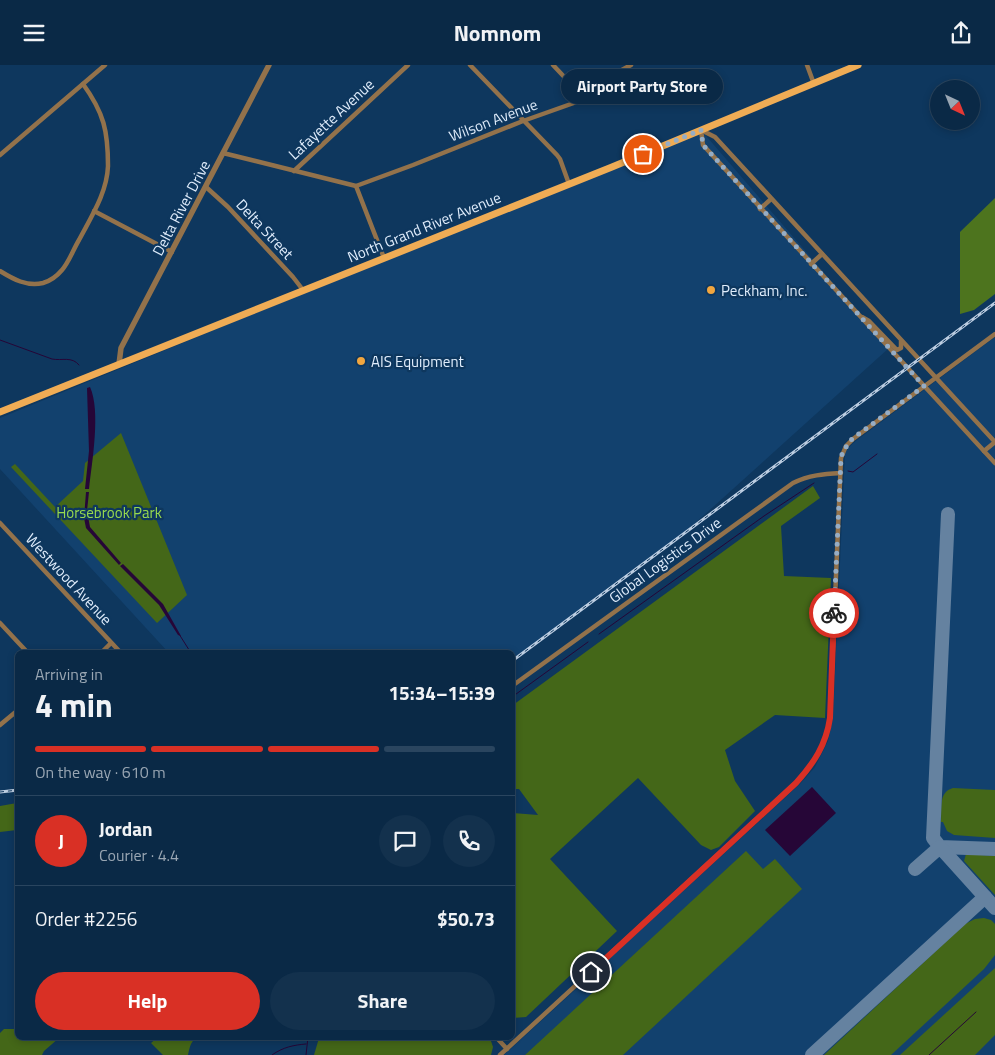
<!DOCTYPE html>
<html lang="en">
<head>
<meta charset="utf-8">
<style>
	:root { --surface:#0a2946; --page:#13314d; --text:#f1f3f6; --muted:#99a6b3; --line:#2a455f; --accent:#d93025 }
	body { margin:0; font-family:"Titillium Web",sans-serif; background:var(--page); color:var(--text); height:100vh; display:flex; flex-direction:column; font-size:19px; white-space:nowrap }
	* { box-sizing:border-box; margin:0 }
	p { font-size:16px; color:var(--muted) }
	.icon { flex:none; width:28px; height:28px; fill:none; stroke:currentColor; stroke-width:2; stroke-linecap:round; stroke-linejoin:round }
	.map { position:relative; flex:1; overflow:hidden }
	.panel { position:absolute; left:15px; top:585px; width:500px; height:390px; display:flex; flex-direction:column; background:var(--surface); border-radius:8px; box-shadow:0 2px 8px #0003,0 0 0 1px var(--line) }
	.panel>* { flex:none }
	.needle { width:32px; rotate:137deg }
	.controls { position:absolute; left:930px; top:15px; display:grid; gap:10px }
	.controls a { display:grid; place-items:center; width:50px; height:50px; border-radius:50%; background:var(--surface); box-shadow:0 2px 8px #0003,0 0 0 1px var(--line); font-size:25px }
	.pin { position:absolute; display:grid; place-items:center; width:42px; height:42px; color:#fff; margin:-21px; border:2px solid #fff; border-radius:50%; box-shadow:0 1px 5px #0007 }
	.courier { position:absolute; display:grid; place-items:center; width:50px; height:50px; margin:-25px; border:4px solid #d93025; border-radius:50%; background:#fff; color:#222; box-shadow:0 1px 6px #0007 }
	.bubble { position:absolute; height:35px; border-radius:18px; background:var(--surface); box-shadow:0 2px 8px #0003,0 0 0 1px var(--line); font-size:16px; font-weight:700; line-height:35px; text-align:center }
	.summary em { font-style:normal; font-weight:700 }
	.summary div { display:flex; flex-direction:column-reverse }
	.summary { display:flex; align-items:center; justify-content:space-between; height:85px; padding:0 20px }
	h1 { font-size:32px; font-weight:700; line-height:38px }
	.bar { display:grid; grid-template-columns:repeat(4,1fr); gap:8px 5px; align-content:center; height:60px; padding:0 20px }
	.bar i { height:6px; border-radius:4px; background:var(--line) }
	.bar .active { background:var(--accent) }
	.bar p { grid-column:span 4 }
	.line { display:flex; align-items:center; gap:12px; padding:0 20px; border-top:1px solid var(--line) }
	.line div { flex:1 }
	.round { display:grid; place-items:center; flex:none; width:52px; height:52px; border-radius:26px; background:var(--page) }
	.primary-button { display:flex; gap:10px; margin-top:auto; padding:10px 20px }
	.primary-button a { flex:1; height:58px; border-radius:30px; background:var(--accent); color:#fff; font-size:20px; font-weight:700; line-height:58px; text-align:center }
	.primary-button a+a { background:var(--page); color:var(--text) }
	header { display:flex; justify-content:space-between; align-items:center; height:65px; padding:0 20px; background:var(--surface); font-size:22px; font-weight:700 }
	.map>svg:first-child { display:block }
	.built { fill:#12416e }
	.green { fill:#446718 }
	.forest { fill:#4d741e }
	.water { fill:#260637 }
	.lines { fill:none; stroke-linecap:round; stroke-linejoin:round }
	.stream { stroke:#260637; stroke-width:1 }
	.taxiway { stroke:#6582a0; stroke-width:14 }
	.minor { stroke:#93724b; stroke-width:4.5 }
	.tertiary { stroke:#93724b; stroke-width:5.5 }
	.primary { stroke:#efac55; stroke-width:7 }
	.rail-casing { stroke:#bccde1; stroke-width:3 }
	.rail { stroke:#0e375e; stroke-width:1; stroke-dasharray:4; stroke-linecap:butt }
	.done { stroke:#96adc5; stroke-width:5; stroke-dasharray:0 9 }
	.route { stroke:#d93025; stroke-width:6 }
	.poi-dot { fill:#f1a63f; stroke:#0e375e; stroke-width:2 }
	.labels { text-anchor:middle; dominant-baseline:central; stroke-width:4.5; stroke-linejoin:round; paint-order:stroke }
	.street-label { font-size:15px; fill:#e0edfc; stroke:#0e375e }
	.poi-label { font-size:15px; fill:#e0edfc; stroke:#0e375e; text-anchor:start }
	.park-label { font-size:15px; fill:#98d94e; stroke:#0e375e }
</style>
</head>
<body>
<header><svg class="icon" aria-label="menu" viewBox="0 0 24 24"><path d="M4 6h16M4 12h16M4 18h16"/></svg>Nomnom<svg class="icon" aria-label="share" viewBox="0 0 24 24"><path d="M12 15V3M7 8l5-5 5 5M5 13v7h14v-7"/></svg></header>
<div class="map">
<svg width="995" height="990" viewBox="0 0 995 990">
	<rect width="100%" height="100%" fill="#0e375e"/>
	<!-- built -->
	<g class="built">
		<path d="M701 65 889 283 682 470 513 596 512 588 168 587 0 404V353Z"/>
		<path d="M995 272V990H504L800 719 815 702 828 676 833 653 845 388 849 382 857 375Z"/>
	</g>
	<!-- green -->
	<g class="green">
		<path d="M121 368 187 530 157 558 11 402 15 399 55 442 83 416 85 398Z"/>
		<path d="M813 421 820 433 781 461 784 511 831 513 825 653 775 650 725 685 735 716 755 746 719 782 711 785 701 780 638 713 550 794 617 866 526 952 513 953V748L538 750 519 724H513V640Z"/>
		<path d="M953 723 995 725V773L954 770 947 766 943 757H941C942 744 938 727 953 723Z"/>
		<path d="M17 738V765L0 767V741Z"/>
		<path d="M746 786 763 804 775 794 802 824 623 990H525Z"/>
		<path d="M966 789 995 791V830L964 796Z"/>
		<path d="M984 853 991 855 995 859V890L984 904 891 990H824L965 859 975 854Z"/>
		<path d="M995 903V970L975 990H900Z"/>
		<path d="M4 964H17L18 972 59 973 44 986 42 990H0V968Z"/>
		<path d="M157 973V972L213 973C195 974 192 970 188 990H163L151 978Z"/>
		<path d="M319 973H490L493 982 491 990H314Z"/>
	</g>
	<!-- forest -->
	<path class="forest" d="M995 133V229L974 245 960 249V167Z"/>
	<!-- water -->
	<g class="water">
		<path d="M90 322C101 346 92 397 89 424H85L89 386 87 323Z"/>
		<path d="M86 427H89L87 446 90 462 121 498 119 500 86 463 84 453Z"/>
		<path d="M123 499 163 539 181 571 178 570 159 540 120 501Z"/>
		<path d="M812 722 836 748 790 791 765 765Z"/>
	</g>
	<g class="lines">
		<!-- stream -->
		<g class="stream">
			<path d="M0 275 52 294C62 296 72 291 79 300"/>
			<path d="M848 406 853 407 877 389"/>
			<path d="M179 569 191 588"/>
			<path d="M599 569 764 451 814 418"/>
			<path d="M512 632 588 577"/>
			<path d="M512 732H513"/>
			<path d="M272 990C283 982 294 980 306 979"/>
			<path d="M306 990 308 972"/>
			<path d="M929 990 976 947"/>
		</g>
		<!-- taxiway -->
		<g class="taxiway">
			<path d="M948 449 933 773 940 782 995 784"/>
			<path d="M915 804 940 782 995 843"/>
			<path d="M812 990 985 832"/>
		</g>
		<!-- minor -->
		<g class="minor">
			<path d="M470 0 557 90 560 94 569 119"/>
			<path d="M553 0 585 34"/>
			<path d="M807 0 814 19"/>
			<path d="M701 65 703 80 995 398"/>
			<path d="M701 65 715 72 995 377"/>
			<path d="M223 88 356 121 413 100 523 56 585 34 597 28 618 7 631 0"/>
			<path d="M0 90 105 0"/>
			<path d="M294 106 408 0"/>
			<path d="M356 121 384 193"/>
			<path d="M206 122 228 142 293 212 303 225"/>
			<path d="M760 144 771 134"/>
			<path d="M94 146 172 187"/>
			<path d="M811 199 822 189"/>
			<path d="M0 206C13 214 27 222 43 218 50 216 57 211 62 205 69 197 73 185 79 175 91 152 107 128 108 101 108 66 104 48 83 19"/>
			<path d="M862 252 869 256 895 283 897 285 901 283V276"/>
			<path d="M984 386 995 377"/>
			<path d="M0 458 121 588"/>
			<path d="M0 558 28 588"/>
			<path d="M101 588 111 578"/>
			<path d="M512 621 793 418C809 410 824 409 841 408"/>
			<path d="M0 660 18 645"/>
			<path d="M496 972 507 984"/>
			<path d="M500 990 796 718C814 698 826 680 830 653L841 393 846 381 853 374 995 269"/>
		</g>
		<!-- tertiary -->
		<path class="tertiary" d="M119 299 121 283 269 0"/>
		<!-- primary -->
		<path class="primary" d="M0 347 612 102 858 0"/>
		<!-- rail casing -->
		<g class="rail-casing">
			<g id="rail">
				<path d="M512 596 995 238"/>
				<path d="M0 727 18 725"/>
			</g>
		</g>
		<!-- rail -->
		<use href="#rail" class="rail"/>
	</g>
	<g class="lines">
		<!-- done -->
		<path class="done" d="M643 89 701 65 703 80 924 321 852 374 843 386 841 393 834 548"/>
		<!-- route -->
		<path class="route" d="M591 907 796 718C814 698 826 680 830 653L834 548"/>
	</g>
	<!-- markers -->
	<g class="poi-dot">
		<circle cx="711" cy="225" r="5"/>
		<circle cx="361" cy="296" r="5"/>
	</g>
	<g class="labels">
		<!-- street labels -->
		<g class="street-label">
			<text transform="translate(331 54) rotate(-43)">Lafayette Avenue</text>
			<text transform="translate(493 55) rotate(-21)">Wilson Avenue</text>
			<text transform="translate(181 143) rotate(-62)">Delta River Drive</text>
			<text transform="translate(424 162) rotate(-22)">North Grand River Avenue</text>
			<text transform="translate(265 164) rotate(47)">Delta Street</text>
			<text transform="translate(665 495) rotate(-36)">Global Logistics Drive</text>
			<text transform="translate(69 514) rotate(47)">Westwood Avenue</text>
		</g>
		<!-- poi labels -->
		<g class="poi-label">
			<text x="721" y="225">Peckham, Inc.</text>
			<text x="371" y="296">AIS Equipment</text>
		</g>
		<!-- park labels -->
		<g class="park-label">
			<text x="109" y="447">Horsebrook Park</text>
		</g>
	</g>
</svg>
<div class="controls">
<a><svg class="needle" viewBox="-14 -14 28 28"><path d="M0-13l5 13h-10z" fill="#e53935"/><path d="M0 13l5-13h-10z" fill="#99a6b3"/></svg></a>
</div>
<div class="pin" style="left:643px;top:89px;background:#ea580c"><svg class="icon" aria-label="bag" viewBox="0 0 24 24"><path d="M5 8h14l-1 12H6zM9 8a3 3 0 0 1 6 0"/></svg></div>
<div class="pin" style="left:591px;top:907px;background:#1f2937"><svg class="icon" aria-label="home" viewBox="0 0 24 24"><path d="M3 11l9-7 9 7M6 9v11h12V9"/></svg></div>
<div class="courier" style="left:834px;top:548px"><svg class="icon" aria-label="bike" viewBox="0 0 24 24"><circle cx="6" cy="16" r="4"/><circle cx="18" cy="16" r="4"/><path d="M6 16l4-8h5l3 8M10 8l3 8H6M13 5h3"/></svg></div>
<div class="bubble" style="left:561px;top:4px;width:162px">Airport Party Store</div>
<section class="panel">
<div class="summary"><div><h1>4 min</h1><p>Arriving in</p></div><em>15:34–15:39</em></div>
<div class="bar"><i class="active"></i><i class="active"></i><i class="active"></i><i></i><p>On the way · 610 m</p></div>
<div class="line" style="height:90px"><b class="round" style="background:var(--accent);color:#fff">J</b><div><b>Jordan</b><p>Courier · 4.4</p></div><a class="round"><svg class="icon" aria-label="chat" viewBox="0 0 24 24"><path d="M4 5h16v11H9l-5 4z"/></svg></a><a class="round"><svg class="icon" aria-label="phone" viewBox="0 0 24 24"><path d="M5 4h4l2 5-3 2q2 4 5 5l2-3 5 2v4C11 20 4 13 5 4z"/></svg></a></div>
<div class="line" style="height:65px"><div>Order #2256</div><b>$50.73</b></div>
<div class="primary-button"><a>Help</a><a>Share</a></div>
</section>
</div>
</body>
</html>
